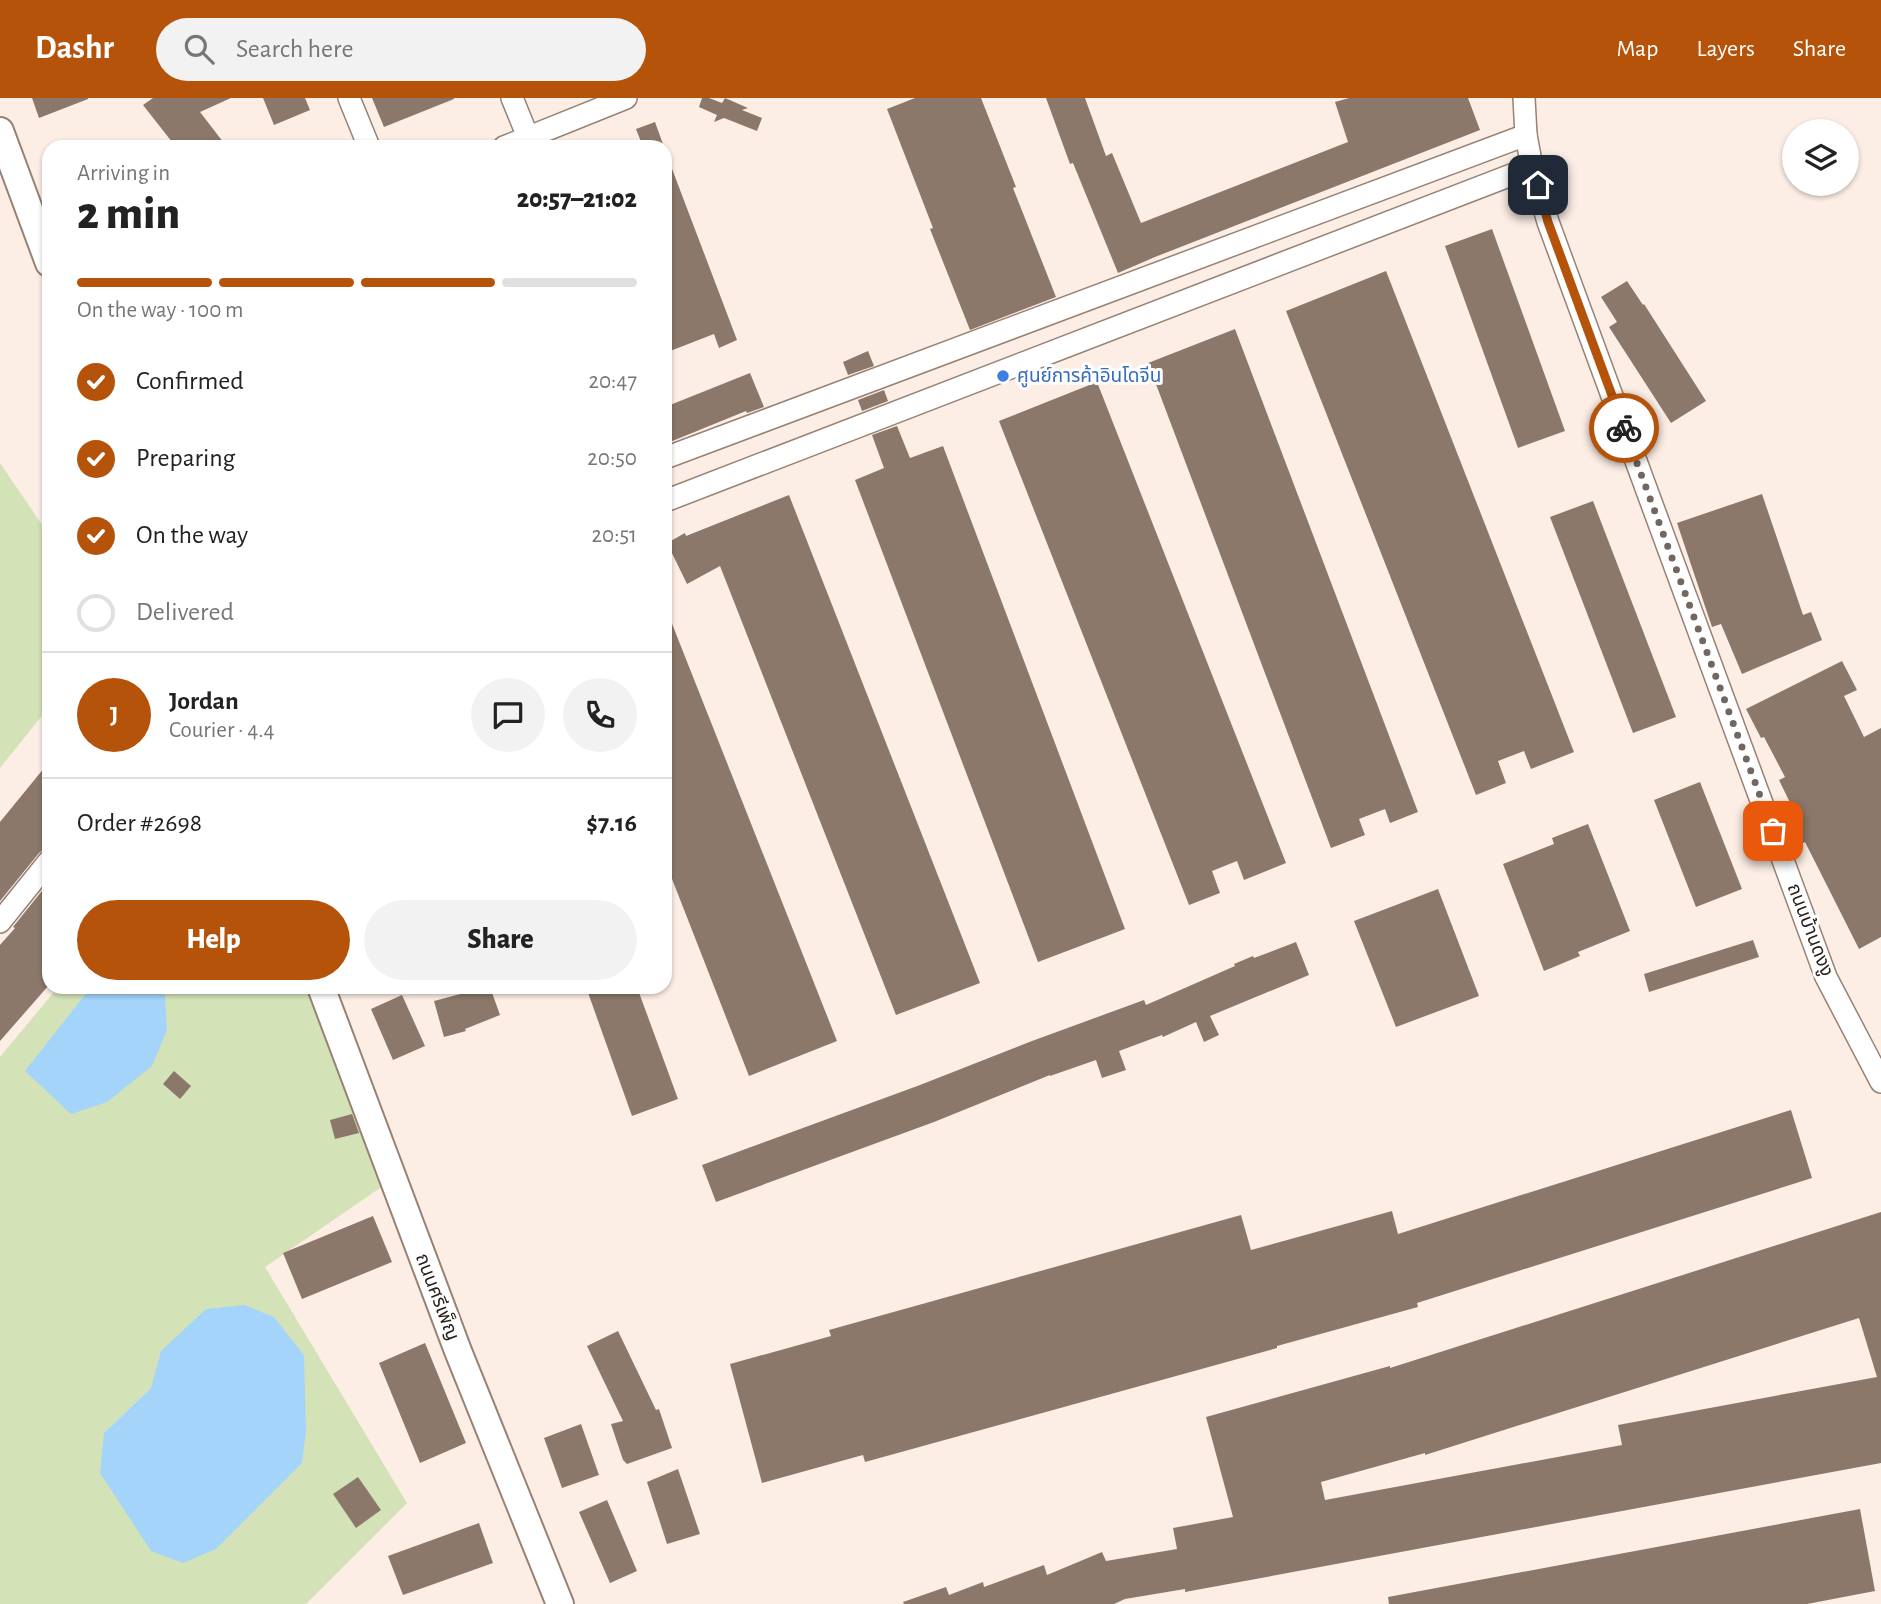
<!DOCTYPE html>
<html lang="en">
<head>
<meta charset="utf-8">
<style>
	:root { --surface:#fff; --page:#f2f2f2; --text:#222; --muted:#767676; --line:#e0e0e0; --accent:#b45309 }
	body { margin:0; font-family:"Alegreya Sans","Noto Sans Thai",sans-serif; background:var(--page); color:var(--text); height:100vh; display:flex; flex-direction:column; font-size:26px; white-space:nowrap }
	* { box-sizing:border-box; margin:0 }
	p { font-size:23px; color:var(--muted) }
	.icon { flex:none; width:38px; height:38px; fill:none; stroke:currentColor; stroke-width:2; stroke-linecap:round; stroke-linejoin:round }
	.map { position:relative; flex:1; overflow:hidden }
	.sheet { position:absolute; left:42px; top:42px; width:630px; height:854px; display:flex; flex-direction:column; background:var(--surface); border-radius:21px; box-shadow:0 2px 5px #0004 }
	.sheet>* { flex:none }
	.fabs { position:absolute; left:1782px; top:21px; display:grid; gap:14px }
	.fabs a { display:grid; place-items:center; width:77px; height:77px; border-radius:50%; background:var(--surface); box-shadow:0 2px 5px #0004; font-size:35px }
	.pin { position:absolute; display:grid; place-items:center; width:60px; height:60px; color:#fff; margin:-30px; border-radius:14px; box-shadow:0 4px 10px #0006 }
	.courier { position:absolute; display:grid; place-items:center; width:70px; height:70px; margin:-35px; border:5px solid #b45309; border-radius:50%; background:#fff; color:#222; box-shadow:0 2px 9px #0007 }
	.head em { font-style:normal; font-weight:800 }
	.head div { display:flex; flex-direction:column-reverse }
	.head { display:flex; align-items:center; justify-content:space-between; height:119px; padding:0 35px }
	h1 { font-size:46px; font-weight:800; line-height:52px }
	.bar { display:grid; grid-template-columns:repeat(4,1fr); gap:10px 7px; align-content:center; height:84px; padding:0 35px }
	.bar i { height:9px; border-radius:5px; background:var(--line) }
	.bar .selected { background:var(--accent) }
	.bar p { grid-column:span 4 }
	.line { display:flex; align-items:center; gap:18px; padding:0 35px; border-top:2px solid var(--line) }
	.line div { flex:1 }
	.round { display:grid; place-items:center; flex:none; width:74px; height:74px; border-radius:37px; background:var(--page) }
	ol { padding:0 35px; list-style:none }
	li { display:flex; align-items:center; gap:21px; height:77px }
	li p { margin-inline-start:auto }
	li .icon { padding:7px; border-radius:50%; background:var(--accent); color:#fff; stroke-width:4 }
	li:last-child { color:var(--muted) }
	li i { width:38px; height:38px; border:4px solid var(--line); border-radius:50% }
	.cta { display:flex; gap:14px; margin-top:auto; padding:14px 35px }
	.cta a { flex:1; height:80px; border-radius:42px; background:var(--accent); color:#fff; font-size:28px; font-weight:800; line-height:80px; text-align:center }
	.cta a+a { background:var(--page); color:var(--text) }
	header { display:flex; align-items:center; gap:42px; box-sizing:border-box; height:98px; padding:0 35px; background:var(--accent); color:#fff }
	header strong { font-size:33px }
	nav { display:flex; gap:38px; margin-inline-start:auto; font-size:24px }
	.search { width:490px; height:63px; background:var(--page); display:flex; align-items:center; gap:18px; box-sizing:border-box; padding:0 24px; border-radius:38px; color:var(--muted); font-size:26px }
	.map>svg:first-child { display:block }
	.green { fill:#d3e3b7; fill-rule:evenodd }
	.water { fill:#a4d4f9 }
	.building { fill:#8c786a; fill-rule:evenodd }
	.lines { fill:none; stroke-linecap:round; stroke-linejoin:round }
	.minor-casing { stroke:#978274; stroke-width:24 }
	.major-casing { stroke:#978274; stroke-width:30 }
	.minor { stroke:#fff; stroke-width:21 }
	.major { stroke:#fff; stroke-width:26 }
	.done { stroke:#716760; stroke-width:7; stroke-dasharray:0 12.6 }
	.route { stroke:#b45309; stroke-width:9 }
	.shop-dot { fill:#3f7fe0; stroke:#fefefe; stroke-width:2.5 }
	.labels { text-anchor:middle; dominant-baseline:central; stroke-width:6; stroke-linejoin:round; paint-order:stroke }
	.shop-label { font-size:19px; fill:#366cbe; stroke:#fefefe; text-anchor:start }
	.street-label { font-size:19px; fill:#261e19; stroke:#fefefe }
</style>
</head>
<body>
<header>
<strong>Dashr</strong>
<div class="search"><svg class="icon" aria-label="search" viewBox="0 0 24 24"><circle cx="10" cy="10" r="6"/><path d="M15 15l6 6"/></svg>Search here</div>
<nav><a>Map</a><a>Layers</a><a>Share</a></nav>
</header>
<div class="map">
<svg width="1881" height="1506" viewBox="0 0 1881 1506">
	<rect width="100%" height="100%" fill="#fceee5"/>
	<!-- green -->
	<g class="green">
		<path d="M0 365 49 437V609L0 670Z"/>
		<path d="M58 889H91L26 973 165 898 158 889H305L383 1088 265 1169 407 1405 306 1506H0V959ZM245 1207 273 1219 304 1257 104 1335 151 1290Z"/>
	</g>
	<!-- water -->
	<g class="water">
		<path d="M91 889H158L165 897 167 932 152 968 107 1004 71 1016 25 973Z"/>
		<path d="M245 1207 274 1219 304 1257 306 1333 302 1365 216 1451 183 1465 151 1453 100 1375 104 1335 151 1290 161 1253 206 1211Z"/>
	</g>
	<!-- building -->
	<g class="building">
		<path d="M32 0H88V1L39 20Z"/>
		<path d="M153 0H231L200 14 227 49H176L143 7Z"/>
		<path d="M263 0H305L310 12 274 27Z"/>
		<path d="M372 0H454V1L384 29Z"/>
		<path d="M702 0H709L722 5 725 0 748 10 742 12 762 20 757 33 724 20 714 24 717 17 699 9Z"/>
		<path d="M915 0H981L1016 89 1013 90 1056 199 970 232 930 131 933 130 887 11Z"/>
		<path d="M1046 0H1085L1106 58 1112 55 1141 125 1348 44 1335 4 1349 0H1468L1480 32 1155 159 1118 175 1073 65 1070 66Z"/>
		<path d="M655 24 664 49H643L636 31Z"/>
		<path d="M665 55H666L737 242 719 250 714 236 665 255Z"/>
		<path d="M1492 131 1565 333 1518 350 1445 148Z"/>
		<path d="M1386 173 1574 654 1531 671 1524 653 1498 663 1506 685 1476 697 1286 213Z"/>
		<path d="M1627 183 1643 207 1644 206 1706 303 1671 325 1609 229 1617 224 1601 199Z"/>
		<path d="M1235 231 1418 714 1390 725 1385 711 1359 721 1365 737 1331 750 1148 265Z"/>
		<path d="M868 253 874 268 848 277 843 264Z"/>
		<path d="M750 275 764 309 747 315 746 313 665 346V309Z"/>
		<path d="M1097 284 1286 765 1244 782 1237 763 1212 773 1220 795 1189 807 999 323Z"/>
		<path d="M884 292 888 303 862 313 858 302Z"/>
		<path d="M897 328 910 360 943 348 1125 831 1038 864 855 382 884 370 872 337Z"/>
		<path d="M1762 396 1803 517 1811 514 1822 542 1742 576 1721 526 1712 529 1677 425Z"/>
		<path d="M789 397 980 885 896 917 720 468 687 486 667 445 685 435 686 438Z"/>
		<path d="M1593 403 1676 619 1633 635 1550 419Z"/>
		<path d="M665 508 837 943 749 978 665 763Z"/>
		<path d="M1842 563 1857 592 1844 598 1864 639 1881 630V839L1859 851 1805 744 1799 747 1786 722 1796 717 1779 682 1785 679 1764 639 1761 640 1746 611Z"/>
		<path d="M49 664V750L44 751 39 755 0 803V724Z"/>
		<path d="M1700 684 1742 791 1696 809 1654 702Z"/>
		<path d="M1588 726 1630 833 1578 854 1580 858 1544 873 1503 766 1554 746 1552 740Z"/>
		<path d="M49 784V887L0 943V847L15 830 13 829Z"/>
		<path d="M1438 791 1479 898 1396 929 1354 823Z"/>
		<path d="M1753 842 1759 859 1649 894 1644 876Z"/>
		<path d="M1296 844 1309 877 1210 918 1219 937 1204 944 1196 924 1163 939 1162 937 1119 953 1126 972 1102 980 1096 962 1050 978V977L934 1024 716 1104 702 1067 920 987 1032 943 1144 902 1146 907 1235 868 1234 866 1253 858 1254 860Z"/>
		<path d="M466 889H490L500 917 465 931 466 933 444 939 434 903 468 894Z"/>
		<path d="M586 889H637L678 1001 632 1018Z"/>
		<path d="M402 897 425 948 393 962 371 911Z"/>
		<path d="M174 973 191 988 180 1001 163 986Z"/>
		<path d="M1791 1012 1812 1080 1417 1205 1418 1209 1277 1248V1250L865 1364 863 1357 762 1385 730 1266 831 1238 829 1232 1241 1117 1251 1152 1392 1113 1398 1136Z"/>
		<path d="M352 1016 359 1035 335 1041 330 1022Z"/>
		<path d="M1881 1114V1365L1185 1494V1491L1125 1501 1114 1506H904L903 1504 946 1489 949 1497 983 1484 984 1489 1044 1467 1047 1477 1102 1454 1106 1463 1177 1451 1173 1430 1233 1419 1206 1319 1390 1268V1270ZM1859 1220 1877 1279 1618 1327 1622 1347 1325 1402 1321 1384 1425 1355V1357Z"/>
		<path d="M373 1118 392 1164 302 1201 283 1155Z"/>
		<path d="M618 1233 656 1312 659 1311 672 1350 627 1366 623 1362 611 1326 623 1323 587 1248Z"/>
		<path d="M425 1245 466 1345 420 1365 379 1265Z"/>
		<path d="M581 1326 599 1377 562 1390 544 1340Z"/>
		<path d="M678 1371 700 1436 667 1446 647 1384Z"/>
		<path d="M358 1379 381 1412 356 1430 333 1396Z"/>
		<path d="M607 1402 637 1473 610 1485 579 1414Z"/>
		<path d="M1860 1411 1875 1493 1807 1506H1389L1388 1499Z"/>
		<path d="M479 1425 493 1465 403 1497 388 1458Z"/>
	</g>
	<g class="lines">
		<!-- minor casing -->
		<g class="minor-casing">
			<g id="minor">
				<path d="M349 0 369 49"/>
				<path d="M512 0 528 39"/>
				<path d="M1524 0 1526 37 1532 69 1548 124 1826 879 1881 984"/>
				<path d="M504 49 626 0"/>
				<path d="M665 360 1526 37"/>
				<path d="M665 403 1532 69"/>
				<path d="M0 824 49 763"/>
			</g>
		</g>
		<!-- major casing -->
		<g class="major-casing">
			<g id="major">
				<path d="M0 33 49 165"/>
				<path d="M321 889 458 1253 560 1506"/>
			</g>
		</g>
		<!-- minor -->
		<use href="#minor" class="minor"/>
		<!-- major -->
		<use href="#major" class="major"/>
	</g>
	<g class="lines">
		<!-- done -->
		<path class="done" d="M1624 330 1773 733"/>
		<!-- route -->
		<path class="route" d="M1538 87 1548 124 1624 330"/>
	</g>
	<!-- markers -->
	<circle class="shop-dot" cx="1003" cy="278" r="7"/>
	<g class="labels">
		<!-- shop labels -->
		<g class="shop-label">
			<text x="1017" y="278">ศูนย์การค้าอินโดจีน</text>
		</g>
		<!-- street labels -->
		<g class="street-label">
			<text transform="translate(1810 832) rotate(69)">ถนนบ้านดงงู</text>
			<text transform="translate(437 1199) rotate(69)">ถนนศรีเพ็ญ</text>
		</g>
	</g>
</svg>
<div class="fabs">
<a><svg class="icon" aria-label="layers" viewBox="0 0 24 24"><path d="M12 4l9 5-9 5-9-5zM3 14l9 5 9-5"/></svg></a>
</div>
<div class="pin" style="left:1773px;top:733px;background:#ea580c"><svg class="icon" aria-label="bag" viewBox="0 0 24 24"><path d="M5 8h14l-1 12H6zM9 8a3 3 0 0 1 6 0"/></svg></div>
<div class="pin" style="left:1538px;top:87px;background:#1f2937"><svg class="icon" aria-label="home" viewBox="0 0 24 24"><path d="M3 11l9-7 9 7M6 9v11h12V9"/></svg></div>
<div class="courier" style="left:1624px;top:330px"><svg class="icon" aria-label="bike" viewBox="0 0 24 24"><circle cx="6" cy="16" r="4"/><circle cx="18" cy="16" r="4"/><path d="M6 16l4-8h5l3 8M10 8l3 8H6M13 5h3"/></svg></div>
<section class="sheet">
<div class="head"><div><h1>2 min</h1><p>Arriving in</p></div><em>20:57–21:02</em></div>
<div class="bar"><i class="selected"></i><i class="selected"></i><i class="selected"></i><i></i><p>On the way · 100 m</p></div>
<ol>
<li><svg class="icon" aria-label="check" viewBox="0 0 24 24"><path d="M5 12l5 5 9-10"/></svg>Confirmed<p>20:47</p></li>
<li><svg class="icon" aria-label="check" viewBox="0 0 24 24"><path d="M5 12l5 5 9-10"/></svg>Preparing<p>20:50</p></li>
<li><svg class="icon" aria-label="check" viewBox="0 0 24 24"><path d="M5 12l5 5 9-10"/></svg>On the way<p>20:51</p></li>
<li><i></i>Delivered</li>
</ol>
<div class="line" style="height:126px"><b class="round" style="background:var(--accent);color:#fff">J</b><div><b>Jordan</b><p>Courier · 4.4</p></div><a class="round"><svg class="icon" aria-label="chat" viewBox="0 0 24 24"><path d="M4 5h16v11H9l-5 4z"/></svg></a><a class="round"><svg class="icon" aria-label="phone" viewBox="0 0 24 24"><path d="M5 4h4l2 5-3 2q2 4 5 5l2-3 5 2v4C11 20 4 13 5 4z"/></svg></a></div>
<div class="line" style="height:91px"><div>Order #2698</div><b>$7.16</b></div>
<div class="cta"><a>Help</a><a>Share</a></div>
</section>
</div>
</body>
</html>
